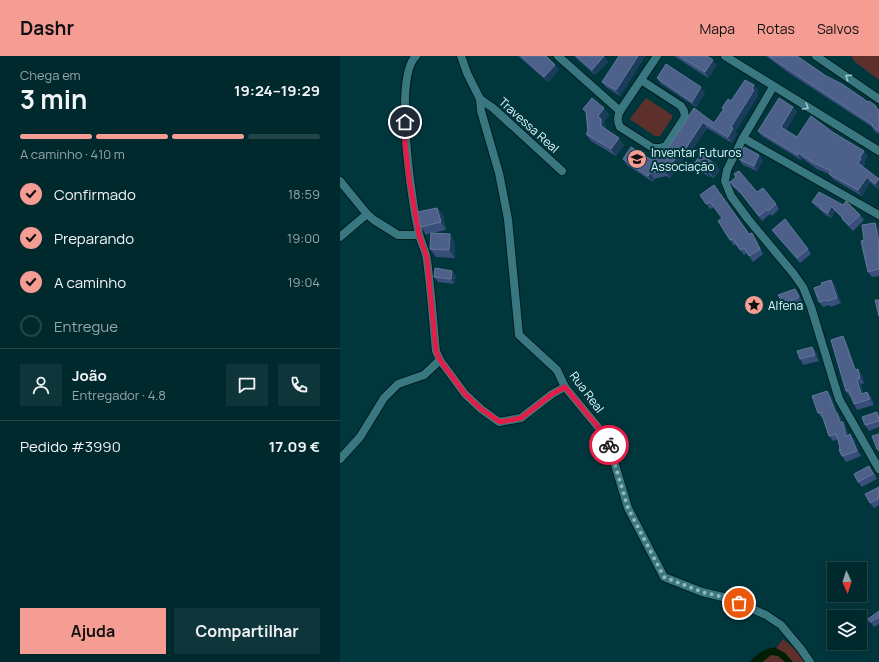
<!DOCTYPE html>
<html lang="pt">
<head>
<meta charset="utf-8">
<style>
	:root { --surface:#00292e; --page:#0e353a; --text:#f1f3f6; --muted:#95a6aa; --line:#22454a; --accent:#f59c93 }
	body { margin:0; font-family:Manrope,sans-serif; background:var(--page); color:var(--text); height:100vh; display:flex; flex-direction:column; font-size:15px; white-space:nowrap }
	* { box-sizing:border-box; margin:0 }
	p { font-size:13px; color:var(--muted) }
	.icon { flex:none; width:22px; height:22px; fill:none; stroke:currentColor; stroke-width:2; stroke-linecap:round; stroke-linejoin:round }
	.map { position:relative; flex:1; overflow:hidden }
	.side { display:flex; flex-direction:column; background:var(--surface); width:340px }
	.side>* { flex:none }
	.needle { width:26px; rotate:177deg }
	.buttons { position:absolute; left:487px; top:506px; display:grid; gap:8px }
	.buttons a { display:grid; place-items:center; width:40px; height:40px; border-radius:0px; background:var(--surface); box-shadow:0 4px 16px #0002,0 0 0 1px var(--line); font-size:20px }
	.pin { position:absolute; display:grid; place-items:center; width:34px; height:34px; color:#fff; margin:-17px; border:2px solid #fff; border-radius:50%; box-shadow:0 1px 4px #0007 }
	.courier { position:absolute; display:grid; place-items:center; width:40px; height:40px; margin:-20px; border:3px solid #e11d48; border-radius:50%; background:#fff; color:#222; box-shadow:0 1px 5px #0007 }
	.summary em { font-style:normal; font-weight:700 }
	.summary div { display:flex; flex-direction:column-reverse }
	.summary { display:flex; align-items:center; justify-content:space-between; height:68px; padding:0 20px }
	h1 { font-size:26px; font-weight:700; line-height:30px }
	.bar { display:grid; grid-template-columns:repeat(4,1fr); gap:6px 4px; align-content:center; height:48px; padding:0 20px }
	.bar i { height:5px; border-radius:3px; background:var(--line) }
	.bar .current { background:var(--accent) }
	.bar p { grid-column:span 4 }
	.line { display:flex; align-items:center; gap:10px; padding:0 20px; border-top:1px solid var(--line) }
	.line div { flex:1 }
	.round { display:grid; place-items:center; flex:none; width:42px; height:42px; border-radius:0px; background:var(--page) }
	ol { padding:0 20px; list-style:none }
	li { display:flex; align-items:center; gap:12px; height:44px }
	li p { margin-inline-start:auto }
	li .icon { padding:4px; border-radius:50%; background:var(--accent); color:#111; stroke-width:4 }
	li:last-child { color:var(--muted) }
	li i { width:22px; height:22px; border:2px solid var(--line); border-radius:50% }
	.action { display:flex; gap:8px; margin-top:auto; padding:8px 20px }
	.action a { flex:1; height:46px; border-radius:0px; background:var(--accent); color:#111; font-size:16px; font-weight:700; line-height:46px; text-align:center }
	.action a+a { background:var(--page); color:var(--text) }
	header { display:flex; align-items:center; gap:24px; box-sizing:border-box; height:56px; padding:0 20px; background:var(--accent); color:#111 }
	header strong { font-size:19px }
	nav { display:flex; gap:22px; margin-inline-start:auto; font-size:14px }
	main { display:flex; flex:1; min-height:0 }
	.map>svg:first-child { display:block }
	.green { fill:#5d302c }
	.water { fill:#001e02 }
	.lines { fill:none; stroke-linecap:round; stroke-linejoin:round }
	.minor-casing { stroke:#001d20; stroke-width:10 }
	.minor { stroke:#397880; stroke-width:8 }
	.wall { fill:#3a4e7b }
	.shaded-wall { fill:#1b3d5c }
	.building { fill:#4c6089; stroke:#63789b }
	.oneway { stroke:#9ec6cb }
	.done { stroke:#92b6ba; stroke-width:4; stroke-dasharray:0 7.2 }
	.route { stroke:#e11d48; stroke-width:5 }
	.labels { text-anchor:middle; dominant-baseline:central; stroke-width:4; stroke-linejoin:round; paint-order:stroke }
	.street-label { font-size:12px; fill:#e1fafd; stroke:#00373d }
	.poi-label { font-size:12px; fill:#e1fafd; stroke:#00373d; text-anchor:start }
</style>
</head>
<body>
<header>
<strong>Dashr</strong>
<nav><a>Mapa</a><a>Rotas</a><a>Salvos</a></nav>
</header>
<main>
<section class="side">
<div class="summary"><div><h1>3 min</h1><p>Chega em</p></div><em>19:24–19:29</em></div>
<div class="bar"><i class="current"></i><i class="current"></i><i class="current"></i><i></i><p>A caminho · 410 m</p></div>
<ol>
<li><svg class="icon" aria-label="check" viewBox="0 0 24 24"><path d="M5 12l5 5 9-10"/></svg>Confirmado<p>18:59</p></li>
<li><svg class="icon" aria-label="check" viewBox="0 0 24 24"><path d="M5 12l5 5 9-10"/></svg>Preparando<p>19:00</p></li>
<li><svg class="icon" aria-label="check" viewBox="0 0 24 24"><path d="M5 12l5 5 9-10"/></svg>A caminho<p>19:04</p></li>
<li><i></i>Entregue</li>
</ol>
<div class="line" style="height:72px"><a class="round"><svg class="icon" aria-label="person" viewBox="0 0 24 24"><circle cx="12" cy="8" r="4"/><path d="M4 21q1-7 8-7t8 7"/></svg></a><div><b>João</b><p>Entregador · 4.8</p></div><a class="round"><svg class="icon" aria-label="chat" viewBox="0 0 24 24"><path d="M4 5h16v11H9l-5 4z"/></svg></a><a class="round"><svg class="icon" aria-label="phone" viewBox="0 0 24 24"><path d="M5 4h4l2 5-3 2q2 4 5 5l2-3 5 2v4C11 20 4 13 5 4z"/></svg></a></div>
<div class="line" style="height:52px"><div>Pedido #3990</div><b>17.09 €</b></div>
<div class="action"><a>Ajuda</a><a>Compartilhar</a></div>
</section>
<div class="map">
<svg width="539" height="606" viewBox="0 0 539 606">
	<rect width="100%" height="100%" fill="#00373d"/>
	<!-- green -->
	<g class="green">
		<path d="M511 0H539V24L515 6Z"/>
		<path d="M306 42 332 59V62L320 80H315L291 64 290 63 292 60Z"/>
		<path d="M443 583 456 594 467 606H422L431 599Z"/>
	</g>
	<!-- water -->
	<path class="water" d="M434 591 445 597 453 606H445L438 600 431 599 422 606H410C416 598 424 593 434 591Z"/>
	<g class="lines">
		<!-- minor casing -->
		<g class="minor-casing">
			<g id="minor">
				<path d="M76 0C53 21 72 148 79 178 81 187 86 195 87 204 91 234 93 265 96 295L100 304 125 338 141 353 159 366 181 362 212 338 225 331"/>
				<path d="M121 0 127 17 140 43 141 55 159 117 168 163 179 279 217 314 225 331 267 382 288 452 324 521 362 536 387 542 426 559 441 569 461 593 470 606"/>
				<path d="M218 0 280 55"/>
				<path d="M385 0 539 95"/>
				<path d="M476 0 539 43"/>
				<path d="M301 24 341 50 344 55 345 61 326 90 320 92H313L280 71C277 65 277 61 280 55L317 0"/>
				<path d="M433 31 403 82 387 114 385 125 391 140 408 163 453 217 463 231 471 251 499 343 539 413"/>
				<path d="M140 43 153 52 222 115"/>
				<path d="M403 82 539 159"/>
				<path d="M0 125 27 158 34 164 58 179H79"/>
				<path d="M0 181 27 158"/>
				<path d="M0 403 20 381 44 342 58 328 84 319 100 304"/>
			</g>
		</g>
		<!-- minor -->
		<use href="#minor" class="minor"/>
	</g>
	<!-- wall -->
	<g class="wall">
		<path d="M178 0H206L215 9 219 14 208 26Z"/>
		<path d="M234 0H264L268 6 255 19Z"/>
		<path d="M279 0H305L280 40 266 31 262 26Z"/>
		<path d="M334 0H367L377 9 368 22Z"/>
		<path d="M426 0H457L486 20 528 46 536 50 539 54V78L535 76 532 71 446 15Z"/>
		<path d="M317 22 365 37 356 51 320 27Z"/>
		<path d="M414 29 418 35 417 37 418 40 395 76 397 78 392 87 367 72 346 103 344 102 330 122 326 120 314 123 313 126 287 109 283 103H310L317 101 324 98 354 52 374 67 383 53 382 52Z"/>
		<path d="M453 51 457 56 446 74 457 81 528 100 524 106 525 108 523 111 539 123V132L538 133 530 126 522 140 493 123 489 118 477 113 462 102 461 104 422 80 418 75Z"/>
		<path d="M264 52 269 59 263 67 266 70V73L284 89 276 100 251 85 246 78 248 75 246 57 243 53Z"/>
		<path d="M399 103 423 104 417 115 403 109Z"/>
		<path d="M354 108 380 114 374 122 370 120 369 121 357 113Z"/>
		<path d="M390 126 417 136 436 148 439 153 432 160 430 158 422 165 400 136 399 137Z"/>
		<path d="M374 129 409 178 415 182 423 198 413 206 407 197 404 199 396 188 394 190 390 184 382 162 374 151 370 153 360 139Z"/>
		<path d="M472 146 503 149 520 159 524 164 513 175 506 168 503 163 495 155 491 162 484 158 481 154 476 151Z"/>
		<path d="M97 152 103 159 106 174 92 177 115 186V202L96 201 90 193 91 177 86 179 81 171Z"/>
		<path d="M539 172V220L532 221 528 216 524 184Z"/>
		<path d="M432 174 468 193 471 198 460 207 436 179Z"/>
		<path d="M112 215 116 220 114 228 98 226 94 221Z"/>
		<path d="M491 224 495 229 501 247 491 251 489 249 483 251 479 246 482 229Z"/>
		<path d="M459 238 462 246 447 253 438 239Z"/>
		<path d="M503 280 506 285 516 314 518 313 522 319 524 327 521 328 523 337 531 341 534 349 517 354 514 348 511 340 510 341 506 335Z"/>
		<path d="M472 291 476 296 479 305 463 309 460 303Z"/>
		<path d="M487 335 491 340 497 357 501 362 502 366 506 371 508 379 514 384 521 400 506 406 502 400 500 391 498 383 493 385 489 380 483 362H482L478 357Z"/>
		<path d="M539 359V371L529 375 525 369Z"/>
		<path d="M533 415 537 423 522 431 518 426Z"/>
		<path d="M539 431V449L534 452 530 447Z"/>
		<path d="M539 555V568L534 571 528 563Z"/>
	</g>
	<!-- shaded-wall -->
	<g class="shaded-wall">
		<path d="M264 0 268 6 255 19 252 14Z"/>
		<path d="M298 0H305L280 40 276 34Z"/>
		<path d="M373 4 377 9 368 22 365 16Z"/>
		<path d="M215 9 219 14 208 26 204 21Z"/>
		<path d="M414 29 418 35 417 37 418 40 395 76 397 78 392 87 388 81 391 71Z"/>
		<path d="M361 31 365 37 356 51 352 46Z"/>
		<path d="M453 51 457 56 445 76 441 71Z"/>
		<path d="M264 52 269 59 263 67 266 70V77L261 70 258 60Z"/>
		<path d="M363 66 367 72 346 103 342 98Z"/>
		<path d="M279 82 284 89 276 100 271 93Z"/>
		<path d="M524 95 528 100 524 106 525 108 522 112 518 107 520 101Z"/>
		<path d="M340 96 344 102 330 122 326 116Z"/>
		<path d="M459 97 462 102 461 104 458 99Z"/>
		<path d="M419 99 423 104 417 115 414 110Z"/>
		<path d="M376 109 380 114 374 122 370 116Z"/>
		<path d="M367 114 370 120 369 121 366 116Z"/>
		<path d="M310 117 314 123 313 126 308 120Z"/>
		<path d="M527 121 530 126 522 140 518 134Z"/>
		<path d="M539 123V132L538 133 535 128Z"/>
		<path d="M491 150 495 155 491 162 488 157Z"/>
		<path d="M97 152 103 159 106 174 101 166Z"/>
		<path d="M535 167 539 172V184L538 182Z"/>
		<path d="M110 178 115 186V202L109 194Z"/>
		<path d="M112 215 116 220 114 228 111 223Z"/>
		<path d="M491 224 495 229 501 247 497 242Z"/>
		<path d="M455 233 459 238 462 246 459 241Z"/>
		<path d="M503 280 506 285 518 319 515 314Z"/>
		<path d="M472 291 476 296 479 305 475 299Z"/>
		<path d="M518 313 522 319 524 327 520 322Z"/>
		<path d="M517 323 521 328 525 343 521 338Z"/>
		<path d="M487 335 491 340 497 357 501 362 504 371 503 366 506 371 510 385 506 380 496 357Z"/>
		<path d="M527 336 531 341 534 349 530 343Z"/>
		<path d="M510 378 514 384 521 400 517 395Z"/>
	</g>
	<!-- building -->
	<g class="building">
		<path d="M181 0H206L215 9 204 21Z"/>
		<path d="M236 0H264L252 14Z"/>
		<path d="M279 0H298L276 34 262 26Z"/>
		<path d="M339 0H367L373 4 365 16Z"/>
		<path d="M429 0H457L486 20 502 28 528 46 529 45 536 50 535 51 539 54V75L532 70 533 69 442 9Z"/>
		<path d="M326 8 361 31 352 46 317 22Z"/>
		<path d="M405 24 414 29 412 32 414 34 391 71 393 72 388 81 363 66 342 98 340 96 326 116 322 114 310 117 308 120 283 103 291 91 310 103 317 101 321 96 324 98 354 52 374 67 384 53 382 52 388 43 391 45Z"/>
		<path d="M252 42 264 52 258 60 261 63V70L279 82 271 93 246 78 248 75 246 56 243 53Z"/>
		<path d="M439 42 453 51 441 71 457 81 471 60 494 77 524 95 520 101 521 103 518 107 539 123 535 128 527 121 518 134 489 118 491 115 474 107 459 97 458 99 418 75Z"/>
		<path d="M404 91 419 99 414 110 399 103Z"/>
		<path d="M361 98 376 109 370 116 367 114 366 116 354 108Z"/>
		<path d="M399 115 417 136 423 132 436 148 428 155 427 153 419 160 396 131 395 132 390 126 396 121 394 118Z"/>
		<path d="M374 129 409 178 412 177 420 193 409 200 404 192 400 194 393 183 390 184 378 165 382 162 370 146 366 148 360 139Z"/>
		<path d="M479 136 503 149 506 145 520 159 509 169 502 163 503 162 491 150 488 157 480 153 481 151 472 146Z"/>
		<path d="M97 152 101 166 81 171 77 156Z"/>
		<path d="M445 163 468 193 457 202 432 174Z"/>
		<path d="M535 167 538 182H539V190H538L539 193V213L528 216 521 185 524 184 522 169Z"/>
		<path d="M91 177 110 178 109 194 90 193Z"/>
		<path d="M95 212 112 215 111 223 94 221Z"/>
		<path d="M491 224 497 242 487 245 486 244 479 246 474 232 482 229 481 227Z"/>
		<path d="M455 233 459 241 444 248 438 239Z"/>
		<path d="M535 244H539V260Z"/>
		<path d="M503 280 515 314 518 313 520 322 517 323 521 338 527 336 530 343 514 348 509 335H506L491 284Z"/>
		<path d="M472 291 475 299 460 303 457 295Z"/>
		<path d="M487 335 496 357H497L500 366H503L506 380 510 378 517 395 502 400 499 394H501L499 392 500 391 496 378 489 380 481 356 478 357 472 340Z"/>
		<path d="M537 356 539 365 525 369 522 361Z"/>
		<path d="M539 378V395L538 393H537L532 380Z"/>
		<path d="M529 410 533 418 518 426 514 418Z"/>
		<path d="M539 431V441L537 442 538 443 530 447 525 438Z"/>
		<path d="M539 555V561L530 566 528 563Z"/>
	</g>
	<!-- one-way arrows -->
	<defs><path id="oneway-chevron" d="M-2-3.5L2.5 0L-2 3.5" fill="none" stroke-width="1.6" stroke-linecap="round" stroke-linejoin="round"/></defs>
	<g class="oneway">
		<use href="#oneway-chevron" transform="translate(508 21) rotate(-146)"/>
		<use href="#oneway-chevron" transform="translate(466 51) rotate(31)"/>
	</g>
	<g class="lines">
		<!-- done -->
		<path class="done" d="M269 389 288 452 324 521 362 536 387 542 399 547"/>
		<!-- route -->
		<path class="route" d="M65 66V87L69 122 79 179 87 202 96 295 100 304 125 338 141 353 160 366 181 362 212 338 225 331 267 382 269 389"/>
	</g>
	<!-- icons -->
	<defs>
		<g id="school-disc" transform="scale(1)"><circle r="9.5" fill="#f59c93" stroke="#00373d"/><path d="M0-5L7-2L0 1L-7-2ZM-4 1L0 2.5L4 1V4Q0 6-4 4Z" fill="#111"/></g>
		<g id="sight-disc" transform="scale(1)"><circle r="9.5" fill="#f59c93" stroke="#00373d"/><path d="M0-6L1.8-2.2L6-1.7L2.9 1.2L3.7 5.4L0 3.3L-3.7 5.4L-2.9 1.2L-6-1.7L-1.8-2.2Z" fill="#111"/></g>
	</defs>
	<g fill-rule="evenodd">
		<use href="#school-disc" x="297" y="103"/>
		<use href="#sight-disc" x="414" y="249"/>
	</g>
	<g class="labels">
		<!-- street labels -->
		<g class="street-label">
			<text transform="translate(189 69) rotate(42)">Travessa Real</text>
			<text transform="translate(247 336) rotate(53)">Rua Real</text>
		</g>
		<!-- poi labels -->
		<g class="poi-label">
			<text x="311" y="96">Inventar Futuros<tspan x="311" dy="14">Associação</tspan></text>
			<text x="428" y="249">Alfena</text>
		</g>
	</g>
</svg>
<div class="buttons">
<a><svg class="needle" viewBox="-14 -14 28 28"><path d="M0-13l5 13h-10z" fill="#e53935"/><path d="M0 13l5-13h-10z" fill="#95a6aa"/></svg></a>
<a><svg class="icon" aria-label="layers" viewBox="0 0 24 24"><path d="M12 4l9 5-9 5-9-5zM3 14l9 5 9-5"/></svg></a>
</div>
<div class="pin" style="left:399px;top:547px;background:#ea580c"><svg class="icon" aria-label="bag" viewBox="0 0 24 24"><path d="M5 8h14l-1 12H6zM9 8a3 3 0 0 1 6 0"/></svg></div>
<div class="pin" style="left:65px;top:66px;background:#1f2937"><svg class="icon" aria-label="home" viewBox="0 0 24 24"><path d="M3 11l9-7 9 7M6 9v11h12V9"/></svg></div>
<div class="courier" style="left:269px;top:389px"><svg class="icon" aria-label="bike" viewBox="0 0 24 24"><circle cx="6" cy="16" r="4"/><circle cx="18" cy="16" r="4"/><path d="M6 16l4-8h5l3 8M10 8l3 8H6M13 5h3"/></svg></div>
</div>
</main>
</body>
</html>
